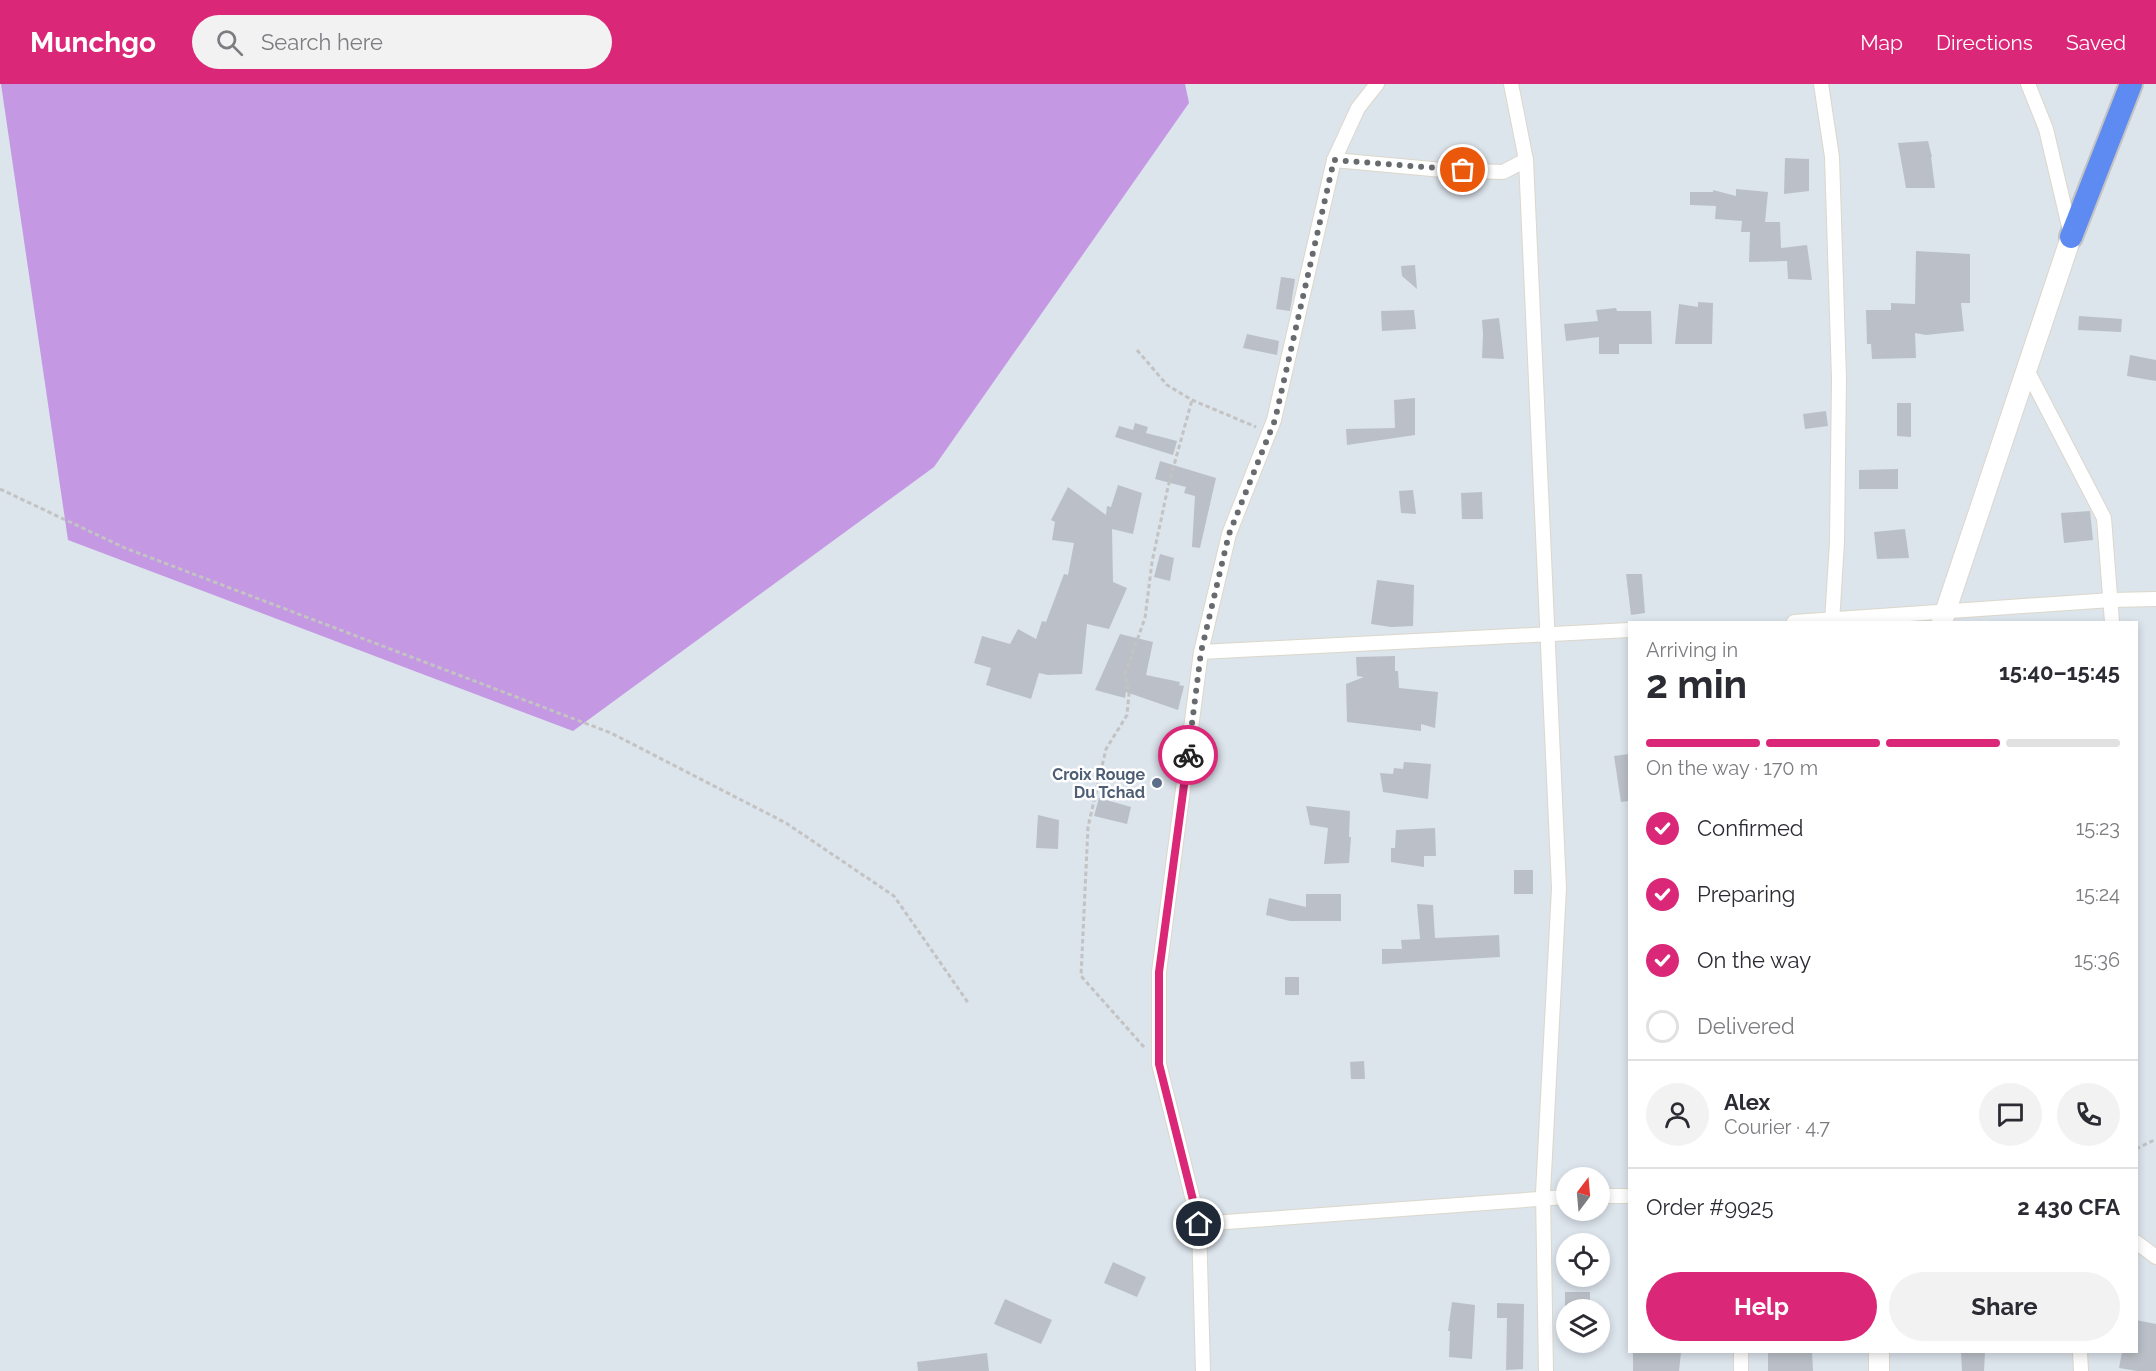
<!DOCTYPE html>
<html lang="en">
<head>
<meta charset="utf-8">
<style>
	:root { --surface:#fff; --page:#f2f2f3; --text:#2b2b33; --muted:#7c7c81; --line:#e1e1e2; --accent:#db2777 }
	body { margin:0; font-family:Raleway,sans-serif; background:var(--page); color:var(--text); height:100vh; display:flex; flex-direction:column; font-size:22px; white-space:nowrap }
	* { box-sizing:border-box; margin:0 }
	p { font-size:20px; color:var(--muted) }
	.icon { flex:none; width:33px; height:33px; fill:none; stroke:currentColor; stroke-width:2; stroke-linecap:round; stroke-linejoin:round }
	.map { position:relative; flex:1; overflow:hidden }
	.details { position:absolute; left:1628px; top:537px; width:510px; height:732px; display:flex; flex-direction:column; background:var(--surface); border-radius:0px; box-shadow:0 3px 9px #0003 }
	.details>* { flex:none }
	.needle { width:39px; rotate:16deg }
	.controls { position:absolute; left:1556px; top:1083px; display:grid; gap:12px }
	.controls a { display:grid; place-items:center; width:54px; height:54px; border-radius:50%; background:var(--surface); box-shadow:0 3px 9px #0003; font-size:30px }
	.pin { position:absolute; display:grid; place-items:center; width:51px; height:51px; color:#fff; margin:-26px; border:3px solid #fff; border-radius:50%; box-shadow:0 2px 6px #0007 }
	.courier { position:absolute; display:grid; place-items:center; width:60px; height:60px; margin:-30px; border:4px solid #db2777; border-radius:50%; background:#fff; color:#222; box-shadow:0 2px 8px #0007 }
	.headline em { font-style:normal; font-weight:700 }
	.headline div { display:flex; flex-direction:column-reverse }
	.headline { display:flex; align-items:center; justify-content:space-between; height:102px; padding:0 18px }
	h1 { font-size:39px; font-weight:700; line-height:45px }
	.bar { display:grid; grid-template-columns:repeat(4,1fr); gap:9px 6px; align-content:center; height:72px; padding:0 18px }
	.bar i { height:8px; border-radius:4px; background:var(--line) }
	.bar .selected { background:var(--accent) }
	.bar p { grid-column:span 4 }
	.line { display:flex; align-items:center; gap:15px; padding:0 18px; border-top:2px solid var(--line) }
	.line div { flex:1 }
	.round { display:grid; place-items:center; flex:none; width:63px; height:63px; border-radius:32px; background:var(--page) }
	ol { padding:0 18px; list-style:none }
	li { display:flex; align-items:center; gap:18px; height:66px }
	li p { margin-inline-start:auto }
	li .icon { padding:6px; border-radius:50%; background:var(--accent); color:#fff; stroke-width:4 }
	li:last-child { color:var(--muted) }
	li i { width:33px; height:33px; border:3px solid var(--line); border-radius:50% }
	.cta { display:flex; gap:12px; margin-top:auto; padding:12px 18px }
	.cta a { flex:1; height:69px; border-radius:36px; background:var(--accent); color:#fff; font-size:24px; font-weight:700; line-height:69px; text-align:center }
	.cta a+a { background:var(--page); color:var(--text) }
	header { display:flex; align-items:center; gap:36px; box-sizing:border-box; height:84px; padding:0 30px; background:var(--accent); color:#fff }
	header strong { font-size:28px }
	nav { display:flex; gap:33px; margin-inline-start:auto; font-size:21px }
	.search { width:420px; height:54px; background:var(--page); display:flex; align-items:center; gap:15px; box-sizing:border-box; padding:0 21px; border-radius:33px; color:var(--muted); font-size:22px }
	.map>svg:first-child { display:block }
	.green { fill:#c498e3 }
	.building { fill:#bbc0c8 }
	.lines { fill:none; stroke-linecap:round; stroke-linejoin:round }
	.minor-casing { stroke:#dcd7ca; stroke-width:16 }
	.secondary-casing { stroke:#dcd7ca; stroke-width:22 }
	.primary-casing { stroke:#c3c3c3; stroke-width:26 }
	.path { stroke:#c3c3c3; stroke-width:3; stroke-dasharray:4.5 3; stroke-linecap:butt }
	.minor { stroke:#fff; stroke-width:14 }
	.secondary { stroke:#fff; stroke-width:20 }
	.primary { stroke:#5d8bf1; stroke-width:22 }
	.done { stroke:#686b6e; stroke-width:6; stroke-dasharray:0 10.8 }
	.route { stroke:#db2777; stroke-width:8 }
	.service-dot { fill:#5c6f8a; stroke:#fff; stroke-width:2 }
	.labels { text-anchor:middle; dominant-baseline:central; stroke-width:5; stroke-linejoin:round; paint-order:stroke }
	.service-label { font-size:16px; font-weight:bold; fill:#4e5e75; stroke:#fff; text-anchor:end }
</style>
</head>
<body>
<header>
<strong>Munchgo</strong>
<div class="search"><svg class="icon" aria-label="search" viewBox="0 0 24 24"><circle cx="10" cy="10" r="6"/><path d="M15 15l6 6"/></svg>Search here</div>
<nav><a>Map</a><a>Directions</a><a>Saved</a></nav>
</header>
<div class="map">
<svg width="2156" height="1287" viewBox="0 0 2156 1287">
	<rect width="100%" height="100%" fill="#dce4ec"/>
	<!-- green -->
	<path class="green" d="M1 0H1185L1189 19 934 383 573 647 68 456Z"/>
	<!-- building -->
	<g class="building">
		<path d="M1928 57 1932 73H1931L1935 104H1906L1898 59Z"/>
		<path d="M1785 74 1809 75V107L1784 110Z"/>
		<path d="M1736 105 1768 108 1765 138H1780L1781 164 1807 161 1812 196 1788 195 1787 177 1749 178 1750 148H1741L1742 137 1715 135 1716 122 1690 121V108H1713V106L1736 112Z"/>
		<path d="M1916 167 1970 170V219H1961L1964 247 1926 251 1915 249 1916 274 1872 275 1871 260H1867L1866 226H1891V219L1915 220Z"/>
		<path d="M1415 181 1417 205 1402 192 1401 182Z"/>
		<path d="M1281 193 1295 195 1290 227 1276 225Z"/>
		<path d="M1698 218 1713 219 1712 260H1675L1679 220 1698 223Z"/>
		<path d="M1616 224 1617 227H1651L1652 260H1619V270H1599V253L1566 257 1564 240 1598 237 1596 226Z"/>
		<path d="M1414 226 1416 245 1382 247 1381 227Z"/>
		<path d="M2079 232 2122 235 2121 248 2078 246Z"/>
		<path d="M1499 234 1504 275 1482 274 1483 250 1482 236Z"/>
		<path d="M1247 250 1279 257 1277 271 1243 264Z"/>
		<path d="M2130 271 2156 276V297L2127 292Z"/>
		<path d="M1415 314V351L1347 361 1346 345 1395 344 1394 316Z"/>
		<path d="M1897 319H1911V353L1897 352Z"/>
		<path d="M1826 327 1828 342 1805 345 1803 330Z"/>
		<path d="M1135 339 1148 343 1146 349 1177 357 1173 371 1115 353 1119 342 1133 346Z"/>
		<path d="M1160 377 1216 394 1200 464 1192 463 1195 412 1184 409 1186 403 1155 395Z"/>
		<path d="M1898 385V405H1859V386Z"/>
		<path d="M1118 401 1142 409 1133 450 1112 445 1113 498 1127 504 1109 545 1087 540 1082 590 1048 591 1039 589 1031 615 986 601 991 584 974 579 982 552 1010 560 1018 545 1036 555 1042 537 1046 538 1064 490 1068 491 1074 459 1052 456 1055 438 1051 436 1068 403 1106 431 1107 422 1111 423Z"/>
		<path d="M1413 406 1416 430 1401 429 1399 407Z"/>
		<path d="M1482 408 1483 435H1462L1461 409Z"/>
		<path d="M2090 427 2093 456 2064 459 2061 429Z"/>
		<path d="M1905 445 1909 474 1877 475 1874 448Z"/>
		<path d="M1160 470 1174 474 1170 497 1154 493Z"/>
		<path d="M1626 490H1642L1645 529 1631 531Z"/>
		<path d="M1377 496 1414 501 1413 542 1391 543 1371 540Z"/>
		<path d="M1120 550 1153 558 1146 591 1180 598 1179 601 1184 602 1178 626 1126 608 1125 614 1095 606Z"/>
		<path d="M1395 572V587H1398L1399 604 1438 608 1435 644 1421 640V647L1347 638 1346 600 1364 593 1357 592 1356 573Z"/>
		<path d="M1629 670V717L1621 718 1614 672Z"/>
		<path d="M1404 678 1431 680 1428 715 1383 708 1380 689 1393 690 1394 684 1403 685Z"/>
		<path d="M1099 714 1131 723 1127 740 1094 732Z"/>
		<path d="M1306 722 1350 727 1349 753H1351L1349 779 1324 780 1328 744 1310 741Z"/>
		<path d="M1038 731 1059 736 1058 765 1036 764Z"/>
		<path d="M1435 744 1436 772H1424V783L1391 778V764H1395L1396 746Z"/>
		<rect x="1514" y="786" width="19" height="24"/>
		<path d="M1306 810H1341V837H1290L1266 831 1269 814 1306 823Z"/>
		<path d="M1417 820 1433 821 1435 854 1499 851 1500 873 1382 880V865H1402L1401 856 1420 855Z"/>
		<rect x="1285" y="893" width="14" height="18"/>
		<path d="M1364 977 1365 995H1351L1350 978Z"/>
		<path d="M1113 1178 1146 1193 1137 1213 1104 1199Z"/>
		<rect x="1565" y="1208" width="25" height="18"/>
		<path d="M1005 1215 1052 1236 1041 1260 994 1240Z"/>
		<path d="M1452 1218 1475 1221 1472 1275 1449 1273 1450 1247H1448Z"/>
		<path d="M1497 1219 1524 1220 1523 1285 1506 1286 1507 1234H1497Z"/>
		<path d="M2136 1236 2156 1240V1287H2137L2119 1284 2122 1268H2136Z"/>
		<path d="M1633 1268H1681L1679 1287H1633Z"/>
		<path d="M1768 1268H1812L1813 1287H1768Z"/>
		<path d="M1961 1268H1985L1984 1287H1962Z"/>
		<path d="M987 1269 989 1287H918L917 1278Z"/>
	</g>
	<g class="lines">
		<!-- minor casing -->
		<g class="minor-casing">
			<g id="minor">
				<path d="M1511 0 1526 76 1559 804 1543 1109 1546 1287"/>
				<path d="M1821 0 1832 73 1839 294 1837 458 1832 538"/>
				<path d="M2028 0 2046 45 2071 151"/>
				<path d="M1334 76 1443 86 1503 88 1526 76"/>
				<path d="M2027 286 2104 434 2112 538"/>
				<path d="M1794 538 2111 516 2156 515"/>
				<path d="M1201 568 1629 546"/>
				<path d="M1599 1112H1629"/>
				<path d="M1199 1140 1566 1113"/>
				<path d="M2136 1158 2156 1173"/>
				<path d="M1741 1268V1287"/>
				<path d="M2080 1268 2081 1287"/>
				<path d="M1203 1287 1199 1140 1159 980V888L1201 568 1229 450 1274 336 1334 76 1358 24 1377 0"/>
			</g>
		</g>
		<!-- secondary casing -->
		<g class="secondary-casing">
			<g id="secondary">
				<path d="M1942 538 2071 153"/>
				<path d="M1879 1268V1287"/>
			</g>
		</g>
		<!-- primary casing -->
		<g class="primary-casing">
			<path id="primary" d="M2071 153 2131 0"/>
		</g>
		<!-- path -->
		<g class="path">
			<path d="M1137 266 1167 301 1192 316 1256 343"/>
			<path d="M0 405 125 464 611 649 786 739 894 812 969 920"/>
			<path d="M1144 963 1081 892 1088 743 1106 665 1127 631 1129 610 1125 590 1145 534 1152 478 1168 403 1192 316"/>
			<path d="M2136 1065 2156 1055"/>
		</g>
		<!-- minor -->
		<use href="#minor" class="minor"/>
		<!-- secondary -->
		<use href="#secondary" class="secondary"/>
		<!-- primary -->
		<use href="#primary" class="primary"/>
	</g>
	<g class="lines">
		<!-- done -->
		<path class="done" d="M1188 671 1201 568 1229 450 1275 336 1334 76 1463 86"/>
		<!-- route -->
		<path class="route" d="M1188 671 1159 888V980L1199 1140"/>
	</g>
	<!-- markers -->
	<circle class="service-dot" cx="1157" cy="699" r="6"/>
	<g class="labels">
		<!-- service labels -->
		<g class="service-label">
			<text x="1145" y="690">Croix Rouge<tspan x="1145" dy="18">Du Tchad</tspan></text>
		</g>
	</g>
</svg>
<div class="controls">
<a><svg class="needle" viewBox="-14 -14 28 28"><path d="M0-13l5 13h-10z" fill="#e53935"/><path d="M0 13l5-13h-10z" fill="#7c7c81"/></svg></a>
<a><svg class="icon" aria-label="locate" viewBox="0 0 24 24"><circle cx="12" cy="12" r="6"/><path d="M12 2v4M12 18v4M2 12h4M18 12h4"/></svg></a>
<a><svg class="icon" aria-label="layers" viewBox="0 0 24 24"><path d="M12 4l9 5-9 5-9-5zM3 14l9 5 9-5"/></svg></a>
</div>
<div class="pin" style="left:1463px;top:86px;background:#ea580c"><svg class="icon" aria-label="bag" viewBox="0 0 24 24"><path d="M5 8h14l-1 12H6zM9 8a3 3 0 0 1 6 0"/></svg></div>
<div class="pin" style="left:1199px;top:1140px;background:#1f2937"><svg class="icon" aria-label="home" viewBox="0 0 24 24"><path d="M3 11l9-7 9 7M6 9v11h12V9"/></svg></div>
<div class="courier" style="left:1188px;top:671px"><svg class="icon" aria-label="bike" viewBox="0 0 24 24"><circle cx="6" cy="16" r="4"/><circle cx="18" cy="16" r="4"/><path d="M6 16l4-8h5l3 8M10 8l3 8H6M13 5h3"/></svg></div>
<section class="details">
<div class="headline"><div><h1>2 min</h1><p>Arriving in</p></div><em>15:40–15:45</em></div>
<div class="bar"><i class="selected"></i><i class="selected"></i><i class="selected"></i><i></i><p>On the way · 170 m</p></div>
<ol>
<li><svg class="icon" aria-label="check" viewBox="0 0 24 24"><path d="M5 12l5 5 9-10"/></svg>Confirmed<p>15:23</p></li>
<li><svg class="icon" aria-label="check" viewBox="0 0 24 24"><path d="M5 12l5 5 9-10"/></svg>Preparing<p>15:24</p></li>
<li><svg class="icon" aria-label="check" viewBox="0 0 24 24"><path d="M5 12l5 5 9-10"/></svg>On the way<p>15:36</p></li>
<li><i></i>Delivered</li>
</ol>
<div class="line" style="height:108px"><a class="round"><svg class="icon" aria-label="person" viewBox="0 0 24 24"><circle cx="12" cy="8" r="4"/><path d="M4 21q1-7 8-7t8 7"/></svg></a><div><b>Alex</b><p>Courier · 4.7</p></div><a class="round"><svg class="icon" aria-label="chat" viewBox="0 0 24 24"><path d="M4 5h16v11H9l-5 4z"/></svg></a><a class="round"><svg class="icon" aria-label="phone" viewBox="0 0 24 24"><path d="M5 4h4l2 5-3 2q2 4 5 5l2-3 5 2v4C11 20 4 13 5 4z"/></svg></a></div>
<div class="line" style="height:78px"><div>Order #9925</div><b>2 430 CFA</b></div>
<div class="cta"><a>Help</a><a>Share</a></div>
</section>
</div>
</body>
</html>
